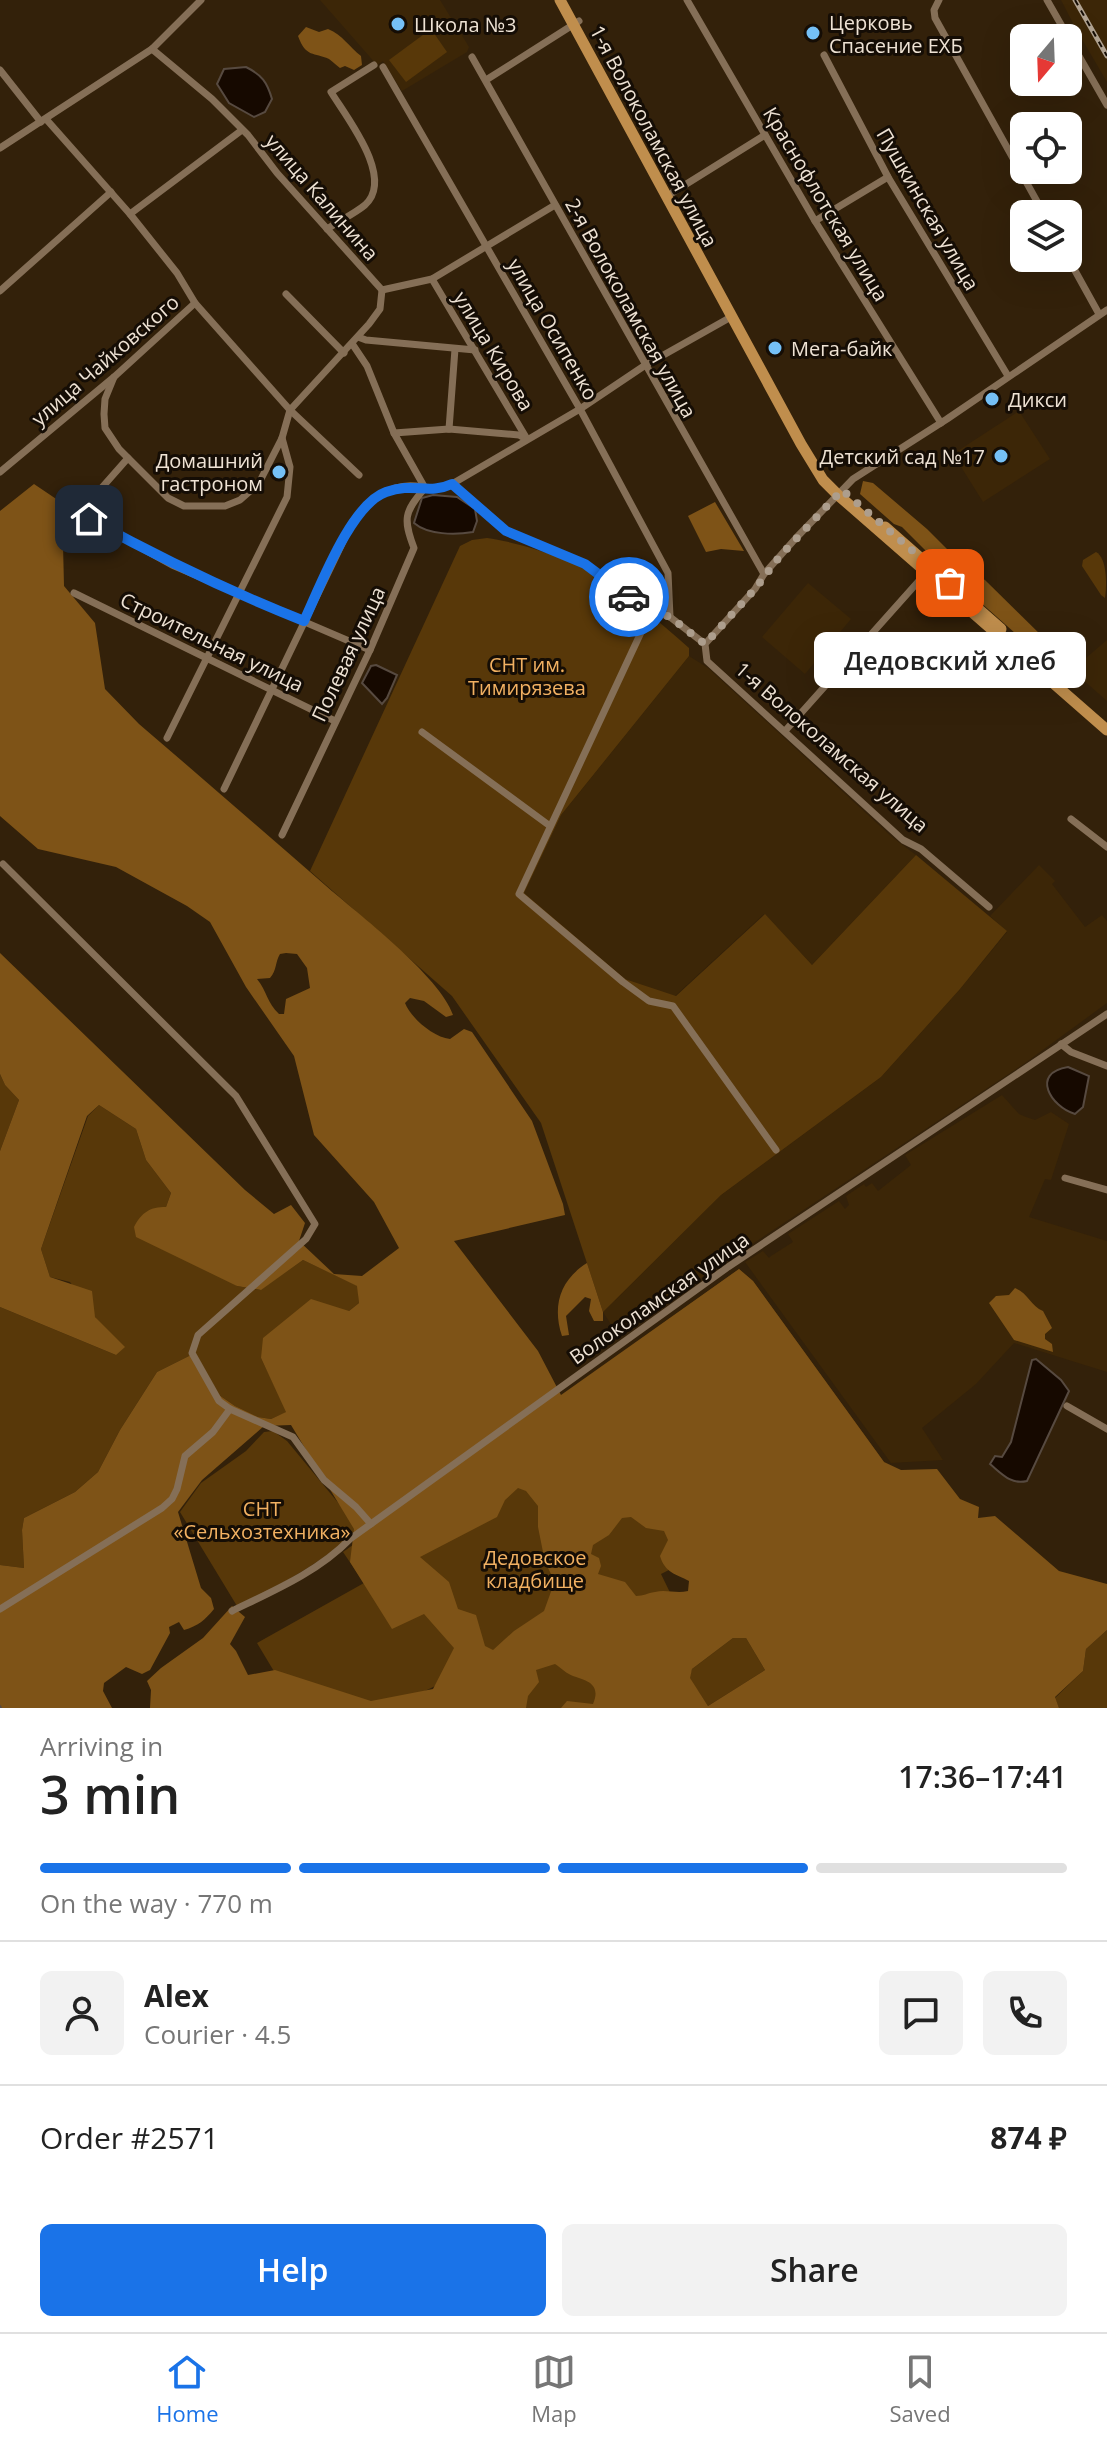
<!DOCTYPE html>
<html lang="en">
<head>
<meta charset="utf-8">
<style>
	:root { --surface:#fff; --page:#f2f2f2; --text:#222; --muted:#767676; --line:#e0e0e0; --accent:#1a73e8 }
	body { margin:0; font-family:"Open Sans",sans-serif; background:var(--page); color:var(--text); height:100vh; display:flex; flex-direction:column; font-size:30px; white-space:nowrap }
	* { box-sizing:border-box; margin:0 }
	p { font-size:26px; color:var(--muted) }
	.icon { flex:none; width:44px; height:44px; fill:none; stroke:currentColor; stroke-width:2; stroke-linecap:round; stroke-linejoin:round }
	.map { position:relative; height:1708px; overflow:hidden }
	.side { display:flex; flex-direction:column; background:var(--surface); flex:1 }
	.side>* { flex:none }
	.needle { width:52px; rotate:199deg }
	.buttons { position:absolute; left:1010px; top:24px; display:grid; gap:16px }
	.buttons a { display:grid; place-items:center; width:72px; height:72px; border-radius:12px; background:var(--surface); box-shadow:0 8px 32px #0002; font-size:40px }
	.pin { position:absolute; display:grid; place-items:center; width:68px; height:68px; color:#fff; margin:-34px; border-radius:16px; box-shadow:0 4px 12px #0006 }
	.courier { position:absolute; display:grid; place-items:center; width:80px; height:80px; margin:-40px; border:6px solid #1a73e8; border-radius:50%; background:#fff; color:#222; box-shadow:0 2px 10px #0007 }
	.bubble { position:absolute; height:56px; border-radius:12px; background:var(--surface); box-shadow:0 8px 32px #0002; font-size:26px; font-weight:600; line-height:56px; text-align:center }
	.summary em { font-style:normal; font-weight:600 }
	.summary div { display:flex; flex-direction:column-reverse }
	.summary { display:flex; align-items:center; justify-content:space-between; height:136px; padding:0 40px }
	h1 { font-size:52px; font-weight:600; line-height:60px }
	.bar { display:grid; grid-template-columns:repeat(4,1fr); gap:12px 8px; align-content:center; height:96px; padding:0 40px }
	.bar i { height:10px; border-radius:6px; background:var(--line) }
	.bar .current { background:var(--accent) }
	.bar p { grid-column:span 4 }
	.line { display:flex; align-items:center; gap:20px; padding:0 40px; border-top:2px solid var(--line) }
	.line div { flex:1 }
	.round { display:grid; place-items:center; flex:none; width:84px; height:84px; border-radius:12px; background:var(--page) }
	.primary-button { display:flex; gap:16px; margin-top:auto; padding:16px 40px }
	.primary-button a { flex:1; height:92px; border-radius:12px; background:var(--accent); color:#fff; font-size:32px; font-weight:600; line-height:92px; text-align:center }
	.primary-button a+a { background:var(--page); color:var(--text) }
	.menu { display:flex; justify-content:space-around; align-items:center; height:112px; border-top:2px solid var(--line); background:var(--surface); font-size:22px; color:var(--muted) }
	.menu a { display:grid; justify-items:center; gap:4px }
	.menu .current { color:var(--accent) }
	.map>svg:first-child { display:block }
	.built { fill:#3c2607 }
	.green { fill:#583809 }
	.forest { fill:#7e5317; fill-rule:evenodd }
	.water { fill:#160900; stroke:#574a40; stroke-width:2 }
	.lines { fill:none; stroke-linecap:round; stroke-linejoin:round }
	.stream { stroke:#574a40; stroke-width:2 }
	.minor { stroke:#856f57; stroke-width:7 }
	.primary { stroke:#c08e4d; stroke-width:11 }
	.rail-casing { stroke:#b1a392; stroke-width:5 }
	.rail { stroke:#150d05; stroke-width:2; stroke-dasharray:6; stroke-linecap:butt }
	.done { stroke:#ad9e8d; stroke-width:8; stroke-dasharray:0 14.4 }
	.route { stroke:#1a73e8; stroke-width:10 }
	.poi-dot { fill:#75c0f6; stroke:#150d05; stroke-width:3 }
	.labels { text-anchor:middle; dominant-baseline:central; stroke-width:6; stroke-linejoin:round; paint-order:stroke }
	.poi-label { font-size:20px; fill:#eee2d4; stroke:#150d05; text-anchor:start }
	.street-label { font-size:20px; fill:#eee2d4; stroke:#150d05 }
	.park-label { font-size:20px; fill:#f2b162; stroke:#150d05 }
</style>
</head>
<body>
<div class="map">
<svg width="1107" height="1708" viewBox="0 0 1107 1708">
	<rect width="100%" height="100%" fill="#33210a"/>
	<!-- built -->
	<g class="built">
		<path d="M320 0H440L469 47 467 52 402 91 383 61 377 65Z"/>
		<path d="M1061 0H1107V82L1076 29Z"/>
		<path d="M1019 411 1050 459 983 502 953 454Z"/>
		<path d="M808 583 851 619 805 674 762 637Z"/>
		<path d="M1107 640V701L1072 670Z"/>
		<path d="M689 656 708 668 892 837 916 855 812 965 764 914 675 996 625 979 523 893 561 815Z"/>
		<path d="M1039 865 1055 881 1052 884 1085 927 1102 915 1107 921V1003L1025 1063 683 1290 684 1293 619 1337 603 1312 721 1195 881 1077 960 989 1007 932 990 916Z"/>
		<path d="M1002 1095 1019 1114 1026 1117 1035 1120 1051 1112 1069 1124 1051 1180 1045 1179 1029 1217 1107 1241V1372L1014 1343 976 1384 922 1428 943 1460 891 1463 745 1262 763 1251 769 1258 771 1256 793 1242 788 1234 839 1201 845 1209 849 1205 846 1196 864 1184 866 1187 872 1183 878 1191 911 1165 905 1155Z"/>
	</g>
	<!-- green -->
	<g class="green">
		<path d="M431 29 447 52 406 82 389 60Z"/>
		<path d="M487 538C512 541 562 556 584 568 622 589 656 619 689 648V656L561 815 524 893 625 979 676 996 765 914 812 965 916 855 1007 931 960 989 881 1077 721 1195 603 1312 541 1123 452 996 310 871 460 546 472 540Z"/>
		<path d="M1096 552C1107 558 1107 584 1105 598L1101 595 1082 566 1083 560Z"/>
		<path d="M0 1074 5 1085 19 1100 0 1151Z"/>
		<path d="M99 1105 136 1129 146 1160 171 1193 166 1207 237 1286 260 1290 303 1260 358 1286 359 1303 349 1311 261 1358 287 1412 271 1419 258 1417 235 1406 219 1395 195 1353 157 1372 120 1430 98 1472 75 1492 24 1518 22 1530 24 1568 0 1565V1307L116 1355 95 1317 70 1282 50 1277 41 1249 88 1116Z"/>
		<path d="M739 1269 753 1281 884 1462 661 1574 699 1652 586 1708H483L465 1671 391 1708H296L257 1643 364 1583 343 1552Z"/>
		<path d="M273 1431 287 1441 359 1528C321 1564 284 1583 237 1606L180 1512 201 1483 246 1451 264 1432Z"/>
		<path d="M1107 1630V1708H1059L1055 1698 1083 1671 1086 1649Z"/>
		<path d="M733 1638H746L765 1670 708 1706 689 1678 692 1669Z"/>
	</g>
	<!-- forest -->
	<g class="forest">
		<path d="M306 27 319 32 328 29C343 35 349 47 361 56L362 65 354 70 345 66 340 68C336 65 333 62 329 59 314 52 306 58 298 36Z"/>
		<path d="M863 481 873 483 927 529 964 566 949 574 902 527 894 524 860 494Z"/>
		<path d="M34 484 77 513 63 544 64 586 95 623 105 689 139 724C201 777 263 831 325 885 357 913 441 977 453 1015L446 1017 424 1001 410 998 405 1003C411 1018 433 1037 450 1039L464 1029 472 1032 532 1121 563 1204 565 1215 454 1241 538 1351 561 1395 739 1269 753 1281 884 1462 901 1470 937 1469 960 1499 979 1507 978 1518 995 1516 1059 1571 1107 1584V1630L1086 1649 1083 1671 1055 1697 1059 1708H561L567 1701 593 1704C601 1685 589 1681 573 1676 567 1674 561 1668 555 1664L536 1670 539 1682 528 1696 526 1708H150L151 1690 147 1681 161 1668 203 1638 232 1606 245 1617 230 1644 236 1651 248 1675 275 1670 371 1701 433 1689 454 1648 424 1614 392 1629 350 1562 354 1529 291 1425 264 1426 202 1480 178 1512 201 1588 211 1598 214 1609C205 1620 198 1626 184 1630L179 1622 169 1627 170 1633 150 1670 142 1674 126 1667 104 1683 103 1691 112 1708H0V1565L24 1568 22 1530 24 1518 75 1492 98 1472 120 1430 157 1372 195 1353 219 1395 235 1406 258 1417 271 1419 286 1412 261 1358 263 1338 311 1299 349 1311 359 1303 357 1286 303 1260 261 1290 237 1286 136 1237 134 1227C142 1212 150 1207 166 1207L171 1193 146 1160 136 1129 99 1105 87 1116 41 1249 50 1277 92 1291 95 1317 125 1347 116 1355 0 1307V1151L19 1100 5 1085 0 1074V953L245 1190 274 1214 291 1205 305 1223 299 1241 334 1274 362 1276 399 1248 374 1202 314 1135 294 1056 246 987 210 922 187 906 116 867 38 849 0 816V511ZM286 953 297 954 307 968 310 988 286 999 284 1014H279C267 1003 267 991 257 979L270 978C277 970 275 962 280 954ZM518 1488 526 1491 538 1506V1527L545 1562 553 1578V1586L544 1611 514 1631 493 1650 485 1646 476 1615 458 1609 449 1582 420 1557 497 1517 505 1500ZM631 1517 646 1528 664 1531 668 1540 660 1556C665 1573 676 1574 689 1581L688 1591C676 1594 666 1589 655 1592 647 1593 644 1596 636 1596L625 1582 598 1574 601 1566 599 1558 591 1554 593 1545 609 1535 622 1518ZM733 1638H746L765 1670 708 1706 690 1678 692 1669Z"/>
		<path d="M715 502 744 551 721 549 706 552 688 516Z"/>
		<path d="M974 574 985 580 1047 641 1033 649 961 585 966 576Z"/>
		<path d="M587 1263 603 1312V1321H594L589 1311 591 1299 585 1297 566 1316 569 1335 562 1336C552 1306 560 1280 587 1263Z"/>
		<path d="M1015 1288C1028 1293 1031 1306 1043 1311L1052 1328 1045 1334V1339L1052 1344 1053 1352 1014 1340 989 1303 996 1296 1009 1295Z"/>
	</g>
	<!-- water -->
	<g class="water">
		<path d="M246 67C262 75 267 82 272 99L265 112 254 117 229 103 217 84 224 69Z"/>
		<path d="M433 495 457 497 475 509 477 521 473 532C455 535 428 535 414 523L422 498Z"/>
		<path d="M376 665 397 675 387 698 382 704 362 683 371 666Z"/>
		<path d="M1068 1067 1089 1076 1083 1107 1075 1114C1051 1107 1030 1073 1068 1067Z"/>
		<path d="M1036 1359 1061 1380 1069 1391 1027 1481C1011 1485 1002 1474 990 1464L995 1456 1002 1457 1011 1442 1032 1360Z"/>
	</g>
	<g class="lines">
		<!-- stream -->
		<path class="stream" d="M0 1706 1 1708"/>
		<!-- minor -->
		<g class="minor">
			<path d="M687 0 815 221 941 423"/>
			<path d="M939 0 934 10 935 18 1044 214"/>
			<path d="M1047 0 1107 105"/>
			<path d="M152 49 212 99 248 135 277 173 382 290 432 279 555 205"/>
			<path d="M824 55 888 177 1008 376"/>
			<path d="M472 57 764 574"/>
			<path d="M383 67 580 409 668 573 670 617"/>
			<path d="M0 70 41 122"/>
			<path d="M486 80 579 21"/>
			<path d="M46 119 130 214 177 273 195 303 290 410 359 475"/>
			<path d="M0 148 152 49 201 0"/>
			<path d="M672 193 765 135"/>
			<path d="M130 214 242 130"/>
			<path d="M815 221 888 177"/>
			<path d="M327 229C339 221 354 214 365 205 395 178 347 118 331 92L374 65"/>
			<path d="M1068 258 1099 314"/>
			<path d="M432 279 527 439"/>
			<path d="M0 291 111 192"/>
			<path d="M286 294 344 353"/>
			<path d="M358 337 366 340 475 350"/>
			<path d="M114 377 105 399 104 414 105 428 119 449 168 498 184 506H225L240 500 259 483 282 438 290 410 369 324 380 309 382 290"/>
			<path d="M449 429 455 349"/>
			<path d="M394 433 449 429 519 435 526 439"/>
			<path d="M128 458 83 509 89 519 172 565 370 650"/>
			<path d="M0 472 114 377 195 303"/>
			<path d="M452 484 506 531 585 564 643 607 670 617 705 644"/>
			<path d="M74 593 335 721"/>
			<path d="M651 611 519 894 623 982 649 1001 673 1006 776 1150"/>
			<path d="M785 731 925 574"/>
			<path d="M422 732 550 826"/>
			<path d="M167 738 287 497 290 467 282 438"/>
			<path d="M224 789 353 521C369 502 389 483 416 486 434 488 434 492 452 484L580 409 644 366 731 317"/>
			<path d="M1071 819 1107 847"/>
			<path d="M282 835 370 650 414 548C403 519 404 512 425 488L394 433 367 366 353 345"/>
			<path d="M3 864 236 1096 315 1224 306 1239 198 1335 192 1353 219 1401 230 1409 293 1437 324 1480 356 1507 371 1524"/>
			<path d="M989 907 921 849 903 840 707 661 705 644 755 589 764 574 796 538 853 479 947 419 1107 310"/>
			<path d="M1061 1044 1071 1052 1107 1066"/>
			<path d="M1065 1178 1107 1190"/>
			<path d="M1067 1406 1107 1429"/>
			<path d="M0 1609 162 1508 172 1499 177 1489 185 1456 213 1432 230 1409"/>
			<path d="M232 1611C273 1591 318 1572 350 1539L728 1267 1107 1014"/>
		</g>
		<!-- primary -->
		<g class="primary">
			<path d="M560 0 801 444 823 480 838 495 1107 730"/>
			<path d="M885 527 1001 629"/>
		</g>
		<!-- rail casing -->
		<g class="rail-casing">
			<path id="rail" d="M1075 0 1107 56"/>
		</g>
		<!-- rail -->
		<use href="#rail" class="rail"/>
	</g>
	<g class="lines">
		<!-- done -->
		<path class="done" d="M629 597 643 607 670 617 705 644 755 589 780 556 842 490 950 583"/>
		<!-- route -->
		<path class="route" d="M89 519C160 558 228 591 304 621 320 587 351 504 386 492 414 482 428 495 452 484L506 531 585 564 629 597"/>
	</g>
	<!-- markers -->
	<g class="poi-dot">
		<circle cx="398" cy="24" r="8"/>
		<circle cx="813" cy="33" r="8"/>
		<circle cx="775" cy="348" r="8"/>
		<circle cx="992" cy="399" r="8"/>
		<circle cx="1001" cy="456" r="8"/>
		<circle cx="279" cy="472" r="8"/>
	</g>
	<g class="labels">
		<!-- poi labels -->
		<g class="poi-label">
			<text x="829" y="22">Церковь<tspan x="829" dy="23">Спасение ЕХБ</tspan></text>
			<text x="414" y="24">Школа №3</text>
			<text x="791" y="348">Мега-байк</text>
			<text x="1008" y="399">Дикси</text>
			<text x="985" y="456" text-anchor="end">Детский сад №17</text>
			<text x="263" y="460" text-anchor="end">Домашний<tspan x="263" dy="23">гастроном</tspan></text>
		</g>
		<!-- street labels -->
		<g class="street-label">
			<text transform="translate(654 136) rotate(62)">1-я Волоколамская улица</text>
			<text transform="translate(322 197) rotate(49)">улица Калинина</text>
			<text transform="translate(826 204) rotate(59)">Краснофлотская улица</text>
			<text transform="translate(928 209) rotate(60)">Пушкинская улица</text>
			<text transform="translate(631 308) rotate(61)">2-я Волоколамская улица</text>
			<text transform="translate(553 329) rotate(60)">улица Осипенко</text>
			<text transform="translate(494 351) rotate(59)">улица Кирова</text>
			<text transform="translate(105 360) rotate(-41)">улица Чайковского</text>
			<text transform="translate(212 642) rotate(26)">Строительная улица</text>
			<text transform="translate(348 654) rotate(-65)">Полевая улица</text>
			<text transform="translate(832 747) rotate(41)">1-я Волоколамская улица</text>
			<text transform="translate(659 1298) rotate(-35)">Волоколамская улица</text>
		</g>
		<!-- park labels -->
		<g class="park-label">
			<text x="527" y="664">СНТ им.<tspan x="527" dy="23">Тимирязева</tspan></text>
			<text x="262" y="1508">СНТ<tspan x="262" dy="23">«Сельхозтехника»</tspan></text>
			<text x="535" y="1557">Дедовское<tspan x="535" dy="23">кладбище</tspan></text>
		</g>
	</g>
</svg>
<div class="buttons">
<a><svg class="needle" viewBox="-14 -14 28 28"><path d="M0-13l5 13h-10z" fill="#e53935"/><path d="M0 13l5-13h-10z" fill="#767676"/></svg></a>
<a><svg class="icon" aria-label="locate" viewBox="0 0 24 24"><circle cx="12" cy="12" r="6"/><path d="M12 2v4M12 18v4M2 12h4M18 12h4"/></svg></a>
<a><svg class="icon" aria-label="layers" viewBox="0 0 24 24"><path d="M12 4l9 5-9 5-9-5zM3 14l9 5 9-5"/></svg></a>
</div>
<div class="pin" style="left:950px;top:583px;background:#ea580c"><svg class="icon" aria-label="bag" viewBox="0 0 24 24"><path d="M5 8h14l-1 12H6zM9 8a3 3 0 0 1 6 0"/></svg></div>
<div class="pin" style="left:89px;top:519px;background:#1f2937"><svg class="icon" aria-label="home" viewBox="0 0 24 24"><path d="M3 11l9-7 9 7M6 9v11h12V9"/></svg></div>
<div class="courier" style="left:629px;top:597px"><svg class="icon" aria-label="car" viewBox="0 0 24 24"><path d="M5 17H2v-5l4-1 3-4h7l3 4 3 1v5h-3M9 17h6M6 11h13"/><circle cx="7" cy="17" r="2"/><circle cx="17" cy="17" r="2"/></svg></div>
<div class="bubble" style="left:814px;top:632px;width:272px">Дедовский хлеб</div>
</div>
<section class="side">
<div class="summary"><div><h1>3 min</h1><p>Arriving in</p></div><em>17:36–17:41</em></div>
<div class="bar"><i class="current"></i><i class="current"></i><i class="current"></i><i></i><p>On the way · 770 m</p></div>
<div class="line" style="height:144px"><a class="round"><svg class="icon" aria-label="person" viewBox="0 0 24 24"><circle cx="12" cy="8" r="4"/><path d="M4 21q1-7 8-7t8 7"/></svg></a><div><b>Alex</b><p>Courier · 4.5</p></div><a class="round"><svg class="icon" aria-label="chat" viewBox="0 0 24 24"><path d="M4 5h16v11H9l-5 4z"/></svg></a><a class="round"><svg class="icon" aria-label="phone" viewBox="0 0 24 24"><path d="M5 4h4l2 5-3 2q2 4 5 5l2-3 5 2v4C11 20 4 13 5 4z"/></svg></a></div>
<div class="line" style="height:104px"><div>Order #2571</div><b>874 ₽</b></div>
<div class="primary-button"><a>Help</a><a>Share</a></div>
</section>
<nav class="menu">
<a class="current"><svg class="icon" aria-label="home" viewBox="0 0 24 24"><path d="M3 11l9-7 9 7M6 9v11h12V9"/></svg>Home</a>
<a><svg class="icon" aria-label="map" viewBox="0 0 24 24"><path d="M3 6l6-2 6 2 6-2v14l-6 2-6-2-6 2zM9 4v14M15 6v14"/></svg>Map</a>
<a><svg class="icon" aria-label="saved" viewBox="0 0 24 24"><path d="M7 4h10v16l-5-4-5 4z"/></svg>Saved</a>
</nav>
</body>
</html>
